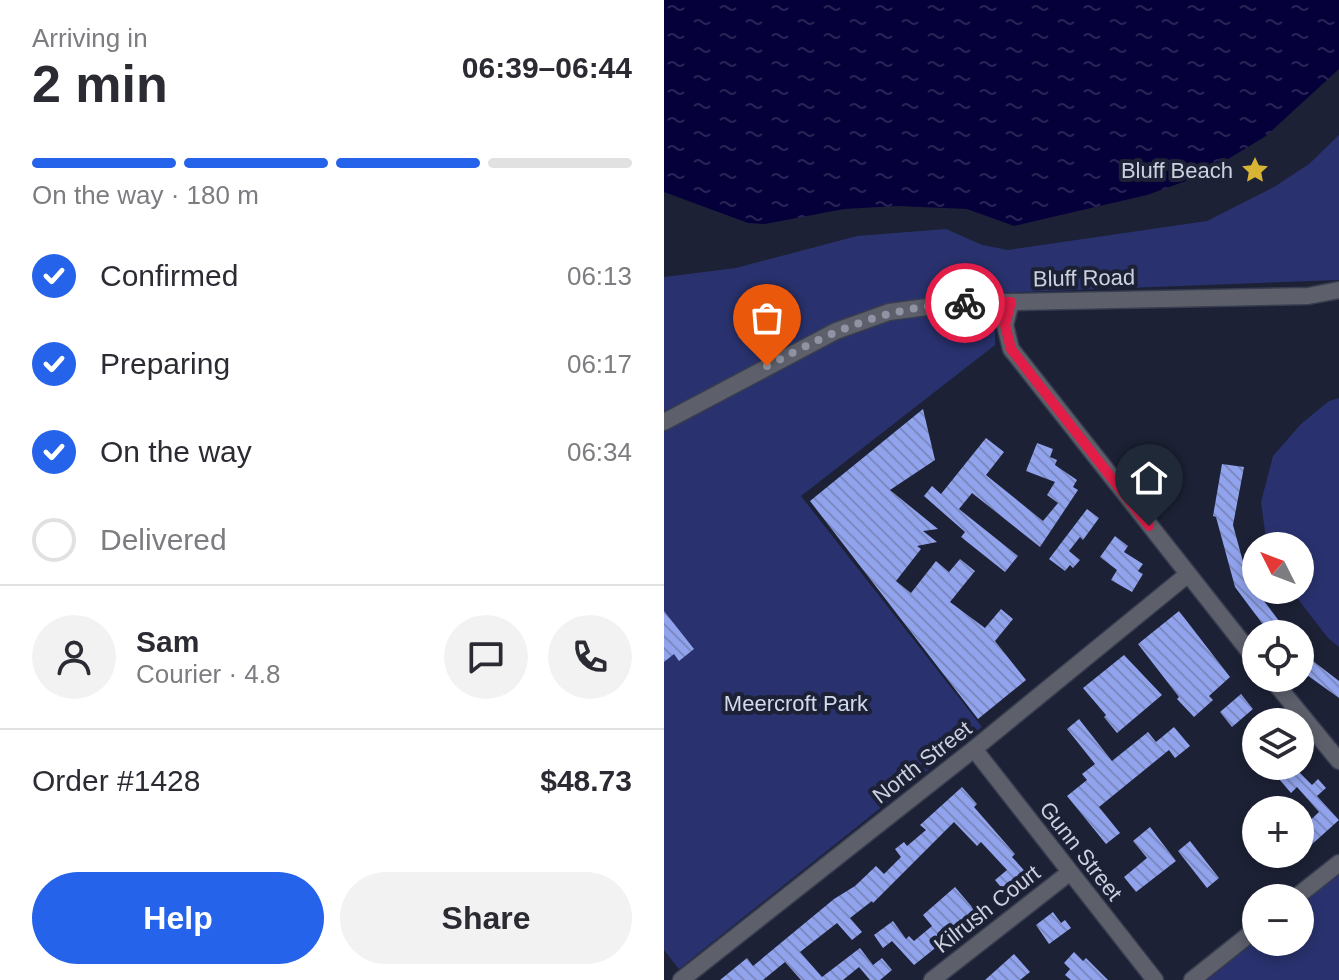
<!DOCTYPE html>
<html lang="en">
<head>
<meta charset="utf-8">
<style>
	:root { --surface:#fff; --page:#f2f2f3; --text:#2b2b33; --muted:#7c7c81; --line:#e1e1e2; --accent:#2563eb }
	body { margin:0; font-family:Arial,sans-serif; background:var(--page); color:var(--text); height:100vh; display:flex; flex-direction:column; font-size:30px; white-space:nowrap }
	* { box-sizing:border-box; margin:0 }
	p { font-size:26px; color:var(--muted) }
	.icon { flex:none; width:44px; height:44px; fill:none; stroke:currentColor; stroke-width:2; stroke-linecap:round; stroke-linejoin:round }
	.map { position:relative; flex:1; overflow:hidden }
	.sheet { display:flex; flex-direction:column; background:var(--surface); width:664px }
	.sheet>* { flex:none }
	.needle { width:52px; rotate:312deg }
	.fabs { position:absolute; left:578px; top:532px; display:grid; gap:16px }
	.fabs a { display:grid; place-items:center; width:72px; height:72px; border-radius:50%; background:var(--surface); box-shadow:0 4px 12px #0003; font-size:40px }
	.pin { position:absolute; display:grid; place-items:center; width:68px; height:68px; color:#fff; margin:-82px -34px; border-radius:50% 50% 50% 0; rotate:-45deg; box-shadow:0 0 8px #0007 }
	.pin .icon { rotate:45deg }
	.courier { position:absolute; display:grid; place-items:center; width:80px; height:80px; margin:-40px; border:6px solid #e11d48; border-radius:50%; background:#fff; color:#222; box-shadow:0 2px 10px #0007 }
	.overview em { font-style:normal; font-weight:700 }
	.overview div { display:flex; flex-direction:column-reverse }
	.overview { display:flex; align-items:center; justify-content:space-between; height:136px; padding:0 32px }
	h1 { font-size:52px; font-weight:700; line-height:60px }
	.bar { display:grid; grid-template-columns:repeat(4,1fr); gap:12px 8px; align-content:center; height:96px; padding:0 32px }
	.bar i { height:10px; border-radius:6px; background:var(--line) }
	.bar .on { background:var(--accent) }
	.bar p { grid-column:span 4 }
	.line { display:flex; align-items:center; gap:20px; padding:0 32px; border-top:2px solid var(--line) }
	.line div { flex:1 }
	.round { display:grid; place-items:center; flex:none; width:84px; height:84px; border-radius:42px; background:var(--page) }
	ol { padding:0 32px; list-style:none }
	li { display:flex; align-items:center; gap:24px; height:88px }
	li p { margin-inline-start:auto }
	li .icon { padding:8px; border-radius:50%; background:var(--accent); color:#fff; stroke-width:4 }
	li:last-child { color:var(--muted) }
	li i { width:44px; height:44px; border:4px solid var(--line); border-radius:50% }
	.button { display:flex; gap:16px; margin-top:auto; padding:16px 32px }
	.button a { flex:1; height:92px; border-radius:48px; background:var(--accent); color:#fff; font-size:32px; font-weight:700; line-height:92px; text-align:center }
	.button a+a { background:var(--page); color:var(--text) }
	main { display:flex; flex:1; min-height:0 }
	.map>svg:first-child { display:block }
	.green { fill:#29326e }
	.water { fill:url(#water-ripples) }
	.building { fill:url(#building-back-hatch) }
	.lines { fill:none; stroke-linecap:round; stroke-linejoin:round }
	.minor-casing { stroke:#383d50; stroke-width:19 }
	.minor { stroke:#5d606b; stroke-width:16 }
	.done { stroke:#8f93a4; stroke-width:8; stroke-dasharray:0 14.4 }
	.route { stroke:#e11d48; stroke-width:10 }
	.labels { text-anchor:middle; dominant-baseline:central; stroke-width:8; stroke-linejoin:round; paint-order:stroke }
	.poi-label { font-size:22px; fill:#cdd1df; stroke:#1c2135; text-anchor:end }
	.street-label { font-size:22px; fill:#cdd1df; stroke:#1c2135 }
	.park-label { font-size:22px; fill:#d4daed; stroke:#1c2135 }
</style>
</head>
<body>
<main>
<section class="sheet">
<div class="overview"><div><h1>2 min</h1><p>Arriving in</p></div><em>06:39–06:44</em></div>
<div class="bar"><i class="on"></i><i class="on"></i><i class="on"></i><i></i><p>On the way · 180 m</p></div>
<ol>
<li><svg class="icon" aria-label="check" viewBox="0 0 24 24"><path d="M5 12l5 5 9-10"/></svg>Confirmed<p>06:13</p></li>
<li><svg class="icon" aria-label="check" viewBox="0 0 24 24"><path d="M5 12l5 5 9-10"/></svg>Preparing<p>06:17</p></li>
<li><svg class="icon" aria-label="check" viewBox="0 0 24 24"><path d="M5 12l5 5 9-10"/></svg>On the way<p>06:34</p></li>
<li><i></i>Delivered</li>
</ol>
<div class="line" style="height:144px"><a class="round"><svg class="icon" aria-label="person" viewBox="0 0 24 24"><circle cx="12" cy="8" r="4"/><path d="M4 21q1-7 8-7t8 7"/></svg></a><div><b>Sam</b><p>Courier · 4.8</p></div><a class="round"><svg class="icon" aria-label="chat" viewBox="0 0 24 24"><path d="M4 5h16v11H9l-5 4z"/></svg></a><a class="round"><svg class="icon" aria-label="phone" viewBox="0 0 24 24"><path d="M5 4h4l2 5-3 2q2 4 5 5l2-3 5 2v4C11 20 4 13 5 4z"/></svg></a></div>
<div class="line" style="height:104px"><div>Order #1428</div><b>$48.73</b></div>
<div class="button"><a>Help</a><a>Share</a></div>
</section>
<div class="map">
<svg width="675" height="980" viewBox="0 0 675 980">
	<defs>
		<pattern id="water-ripples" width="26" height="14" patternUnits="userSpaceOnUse" patternTransform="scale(2)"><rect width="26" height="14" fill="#06003a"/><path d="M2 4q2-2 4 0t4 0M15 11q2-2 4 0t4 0" fill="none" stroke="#292456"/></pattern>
		<pattern id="building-back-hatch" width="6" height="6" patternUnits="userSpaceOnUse" patternTransform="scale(2)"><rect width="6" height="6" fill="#91a3ed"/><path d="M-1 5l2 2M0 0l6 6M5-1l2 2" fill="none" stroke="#7c8ac2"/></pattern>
	</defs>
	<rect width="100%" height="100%" fill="#1c2135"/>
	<!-- green -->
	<g class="green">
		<path d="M675 135V280L332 293 213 306 0 416V277L72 268 193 236 282 229 318 245 344 250 543 221 610 187 645 164Z"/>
		<path d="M331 308V345L137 496 318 727 15 969 0 950V430L208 318Z"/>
		<path d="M675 398V647L664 638 627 590H636V546H603L597 502 609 456 637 424 665 401Z"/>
		<path d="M675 875V980H543L592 941 636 942V906Z"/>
	</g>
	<!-- water -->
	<path class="water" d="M0 0H675V69L602 136 536 176 483 195 350 226 303 209 233 206 180 209 101 224 84 223 0 192Z"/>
	<!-- building -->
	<g class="building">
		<path d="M259 409 271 460 226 490 274 529 259 531 273 542 253 546 257 549 232 581 247 593 272 561 285 572 296 559 311 571 286 602 321 628 337 609 349 619 331 641 362 680 314 719 146 501Z"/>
		<path d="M322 438 340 452 322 475 379 521 394 503 383 495 391 482 362 471 373 443 389 449 386 457 393 460 391 465 413 480 409 487 414 490 376 547 308 493 295 509 354 556 341 572 297 537 301 532 260 496 268 486 277 494Z"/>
		<path d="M558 464 580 467 569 525 584 580 625 634H606L571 587 552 517 549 516Z"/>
		<path d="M423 509 435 518 419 540 416 537 405 551 416 560 409 568 406 565 401 571 385 559Z"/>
		<path d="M451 536 464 546 460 552 479 564 474 571 479 574 468 592 447 580 453 570 436 557Z"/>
		<path d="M0 611 30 649 15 661 10 654 0 662Z"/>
		<path d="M515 611 566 677 545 696 549 700 530 717 513 699 515 697 474 644Z"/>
		<path d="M636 651 675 681V698L636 670Z"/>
		<path d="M460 655 498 695 453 733 440 717 442 715 419 688Z"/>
		<path d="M577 694 589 709 568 727 556 712Z"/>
		<path d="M415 719 448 761 484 732 492 742 510 727 526 746 511 758 505 750 435 807 456 833 442 844 403 796 423 780 418 774 431 764 403 729Z"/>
		<path d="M629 766 648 785 654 779 662 788 653 796 675 820 636 855V830L655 812 633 787 627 793 615 779Z"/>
		<path d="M298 787 313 804 310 807 351 854 348 857 368 879 346 898 331 880 343 870 317 842 313 846 290 822 209 903 208 901 186 918 198 932 188 940 173 923 136 952 158 977 196 948 209 965 218 958 228 970 216 980H206L195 967 179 980H137L121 962 99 980H56L83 958 89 966 170 899 191 886 212 866 220 874 237 857 231 849 240 842 243 846 262 830 256 825Z"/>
		<path d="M486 827 512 861 472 892 460 877 483 858 469 841Z"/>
		<path d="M526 841 555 878 543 888 514 851Z"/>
		<path d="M291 887 314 914 250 965 228 941 219 948 210 935 229 921 242 939 245 936 250 941 268 926 259 915Z"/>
		<path d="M389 912 397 923 401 920 407 928 385 944 372 925Z"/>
		<path d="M410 952 419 961 422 958 444 980H407L401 975 406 969 400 963Z"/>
		<path d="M350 954 366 972 356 980H321Z"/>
	</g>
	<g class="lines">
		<!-- minor casing -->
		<g class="minor-casing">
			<g id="minor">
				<path d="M347 302 341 325 347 349 592 660"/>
				<path d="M0 422 172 331 225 312 286 304 347 302 644 296 675 290"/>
				<path d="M607 678 675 761"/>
				<path d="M310 749 491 980"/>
				<path d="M631 898 675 863"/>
				<path d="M17 980 310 749 523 575"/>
				<path d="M268 980 405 873"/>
				<path d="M528 980 592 929"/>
			</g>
		</g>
		<!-- minor -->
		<use href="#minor" class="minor"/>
	</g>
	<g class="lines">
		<!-- done -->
		<path class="done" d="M103 366C173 329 220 307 301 303"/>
		<!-- route -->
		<path class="route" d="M301 303 347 302 341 325 347 349 485 526"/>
	</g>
	<!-- icons -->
	<defs>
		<g id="sight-bare" transform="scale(2.16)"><path d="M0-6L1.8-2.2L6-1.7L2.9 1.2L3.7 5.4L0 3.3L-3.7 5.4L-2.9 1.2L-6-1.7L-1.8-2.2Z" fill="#d7b434" stroke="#1c2135" stroke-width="2.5" paint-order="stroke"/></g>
	</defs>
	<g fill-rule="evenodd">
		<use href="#sight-bare" x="591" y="170"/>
	</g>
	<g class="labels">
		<!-- poi labels -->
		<g class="poi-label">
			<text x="569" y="170">Bluff Beach</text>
		</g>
		<!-- street labels -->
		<g class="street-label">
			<text transform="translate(420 278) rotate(-1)">Bluff Road</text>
			<text transform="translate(258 762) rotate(-38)">North Street</text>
			<text transform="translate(417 851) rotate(52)">Gunn Street</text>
			<text transform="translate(323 909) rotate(-38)">Kilrush Court</text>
		</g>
		<!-- park labels -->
		<g class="park-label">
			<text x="132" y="703">Meercroft Park</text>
		</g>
	</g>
</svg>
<div class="fabs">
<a><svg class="needle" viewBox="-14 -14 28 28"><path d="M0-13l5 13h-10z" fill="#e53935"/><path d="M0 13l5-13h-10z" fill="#7c7c81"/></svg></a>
<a><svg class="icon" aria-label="locate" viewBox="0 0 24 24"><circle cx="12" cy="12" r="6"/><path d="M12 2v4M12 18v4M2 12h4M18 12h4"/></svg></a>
<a><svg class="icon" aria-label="layers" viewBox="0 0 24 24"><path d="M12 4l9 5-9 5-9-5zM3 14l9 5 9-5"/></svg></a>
<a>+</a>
<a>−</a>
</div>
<div class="pin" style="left:103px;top:366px;background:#ea580c"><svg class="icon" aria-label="bag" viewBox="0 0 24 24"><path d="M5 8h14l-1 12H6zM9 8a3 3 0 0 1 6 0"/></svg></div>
<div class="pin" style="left:485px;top:526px;background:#1f2937"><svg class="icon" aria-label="home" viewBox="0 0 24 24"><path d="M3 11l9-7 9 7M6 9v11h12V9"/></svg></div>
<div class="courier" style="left:301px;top:303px"><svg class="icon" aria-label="bike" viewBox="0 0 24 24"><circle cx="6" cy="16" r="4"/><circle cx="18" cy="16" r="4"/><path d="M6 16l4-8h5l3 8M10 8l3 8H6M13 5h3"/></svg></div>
</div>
</main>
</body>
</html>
